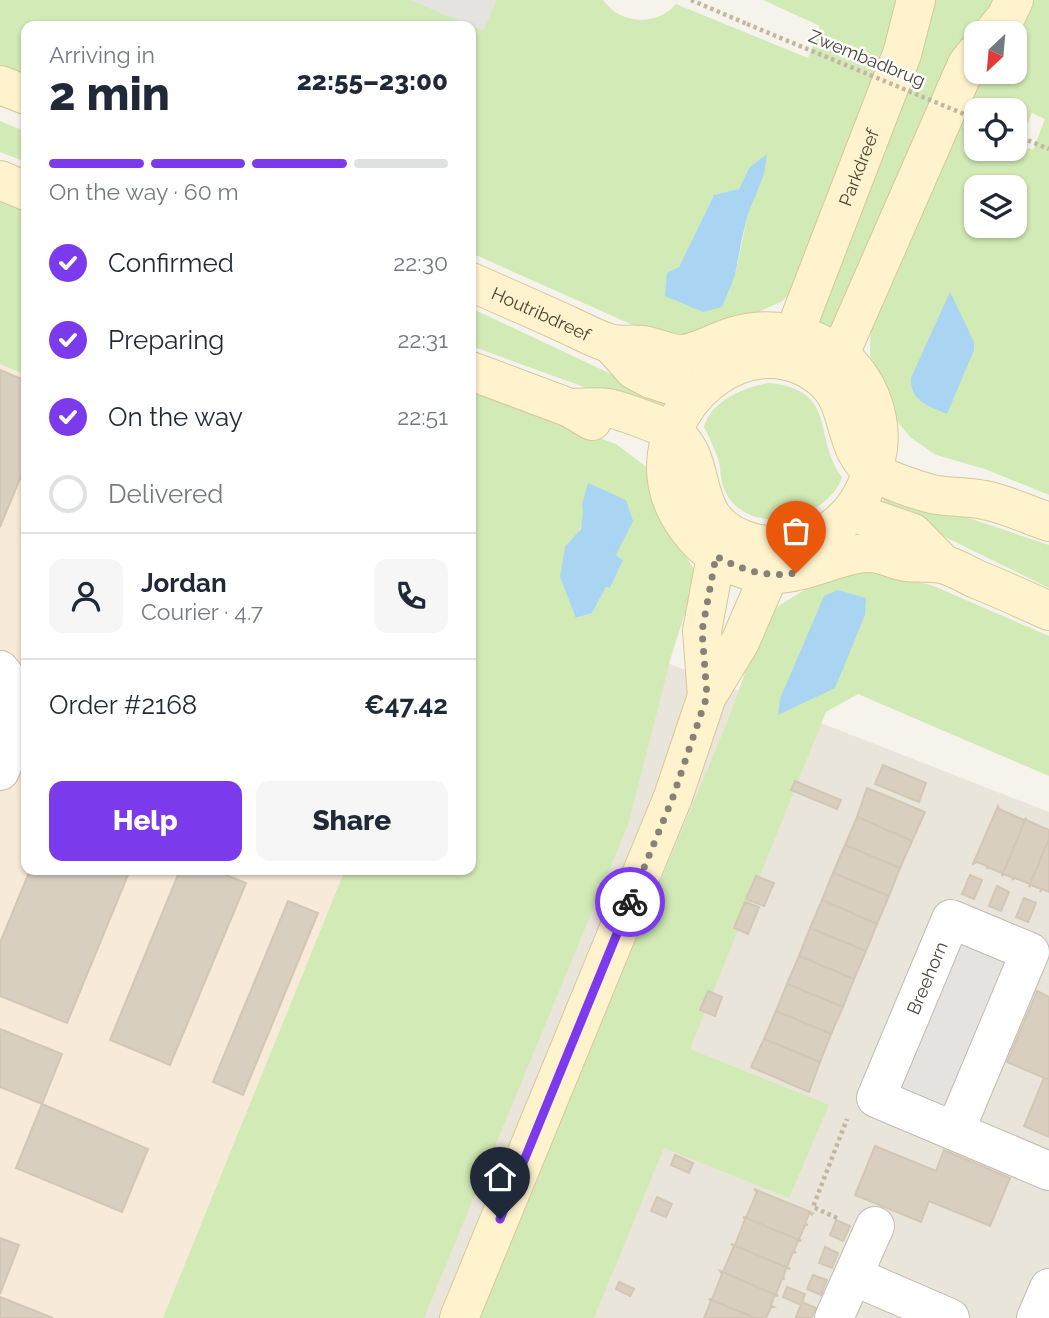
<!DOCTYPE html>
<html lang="en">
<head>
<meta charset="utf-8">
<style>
	:root { --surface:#fff; --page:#f6f6f7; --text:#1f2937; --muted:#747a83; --line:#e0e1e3; --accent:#7c3aed }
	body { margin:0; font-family:Raleway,sans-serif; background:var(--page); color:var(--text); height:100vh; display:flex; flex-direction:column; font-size:26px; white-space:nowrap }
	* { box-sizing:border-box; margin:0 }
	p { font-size:23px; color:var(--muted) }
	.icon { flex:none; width:38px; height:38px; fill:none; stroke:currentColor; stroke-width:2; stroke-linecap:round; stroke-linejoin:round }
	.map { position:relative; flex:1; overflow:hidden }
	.panel { position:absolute; left:21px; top:21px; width:455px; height:854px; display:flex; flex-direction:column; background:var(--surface); border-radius:14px; box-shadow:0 2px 5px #0004 }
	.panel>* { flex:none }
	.needle { width:46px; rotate:206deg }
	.tools { position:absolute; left:964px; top:21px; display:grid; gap:14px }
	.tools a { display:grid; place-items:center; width:63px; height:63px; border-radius:14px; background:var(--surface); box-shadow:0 2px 5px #0004; font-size:35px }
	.pin { position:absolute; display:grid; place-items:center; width:60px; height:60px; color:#fff; margin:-72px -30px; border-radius:50% 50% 50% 0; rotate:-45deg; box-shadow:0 0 7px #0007 }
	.pin .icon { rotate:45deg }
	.courier { position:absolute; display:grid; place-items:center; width:70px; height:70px; margin:-35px; border:5px solid #7c3aed; border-radius:50%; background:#fff; color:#222; box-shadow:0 2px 9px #0007 }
	.overview em { font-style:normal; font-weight:800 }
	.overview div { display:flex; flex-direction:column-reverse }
	.overview { display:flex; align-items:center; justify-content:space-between; height:119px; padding:0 28px }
	h1 { font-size:46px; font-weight:800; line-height:52px }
	.bar { display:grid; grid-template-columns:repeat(4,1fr); gap:10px 7px; align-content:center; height:84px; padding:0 28px }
	.bar i { height:9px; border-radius:5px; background:var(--line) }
	.bar .on { background:var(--accent) }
	.bar p { grid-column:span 4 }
	.line { display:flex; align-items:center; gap:18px; padding:0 28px; border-top:2px solid var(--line) }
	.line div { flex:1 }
	.round { display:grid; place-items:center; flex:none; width:74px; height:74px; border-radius:14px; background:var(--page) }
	ol { padding:0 28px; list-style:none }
	li { display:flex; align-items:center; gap:21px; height:77px }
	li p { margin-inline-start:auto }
	li .icon { padding:7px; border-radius:50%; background:var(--accent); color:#fff; stroke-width:4 }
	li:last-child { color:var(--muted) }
	li i { width:38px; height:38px; border:4px solid var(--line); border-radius:50% }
	.action { display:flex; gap:14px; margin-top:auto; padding:14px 28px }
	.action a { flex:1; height:80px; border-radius:14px; background:var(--accent); color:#fff; font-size:28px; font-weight:800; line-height:80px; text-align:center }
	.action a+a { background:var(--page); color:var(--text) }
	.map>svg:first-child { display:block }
	.residential { fill:#eae5da }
	.commercial { fill:#f7ead8 }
	.green { fill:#d2eab5; fill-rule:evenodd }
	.parking { fill:#e5e3e0 }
	.water { fill:#a9d4f2 }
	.building { fill:#d8cfc1; stroke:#d3c7b4; stroke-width:2 }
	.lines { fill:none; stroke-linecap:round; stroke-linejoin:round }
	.street-casing { stroke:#c2bbae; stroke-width:40 }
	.secondary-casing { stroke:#d6c79b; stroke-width:40 }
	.path { stroke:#c4b79f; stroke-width:4.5; stroke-dasharray:3.5 3.5; stroke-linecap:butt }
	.street { stroke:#fff; stroke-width:38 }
	.secondary { stroke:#fff3cd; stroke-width:38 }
	.path-bridge { stroke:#c4b79f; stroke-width:4.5; stroke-dasharray:3.5 3.5; stroke-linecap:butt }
	.done { stroke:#878178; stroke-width:7; stroke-dasharray:0 12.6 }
	.route { stroke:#7c3aed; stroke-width:9 }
	.labels { text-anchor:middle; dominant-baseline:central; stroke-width:5; stroke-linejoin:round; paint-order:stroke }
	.street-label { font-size:18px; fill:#4b4439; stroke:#fff }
</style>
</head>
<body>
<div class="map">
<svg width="1049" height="1318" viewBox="0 0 1049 1318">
	<rect width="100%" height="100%" fill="#f6f3ec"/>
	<!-- residential -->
	<path class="residential" d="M557 620 1049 812V1318H257L471 870Z"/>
	<!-- commercial -->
	<path class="commercial" d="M0 303 26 316V870H374L174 1318H0Z"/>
	<!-- green -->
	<g class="green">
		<path d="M0 0H411L482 30 496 0H603C619 24 657 27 676 4L808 58 820 26 763 0H898L892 29 791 293 781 302 756 313 696 336 653 334 471 253V26H26V78L0 67ZM749 168 748 214 735 275 679 267 714 195 739 189Z"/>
		<path d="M923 0H996L983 25 966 45 835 324 829 327 820 322 818 317Z"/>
		<path d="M1029 0H1049V495L985 469 936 455 910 437 896 420 870 355 871 315 976 72H1015V33ZM976 110H1015V149H976ZM1032 113 1045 119 1033 150 1018 145ZM976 187H1015V226H976Z"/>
		<path d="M0 121 26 132V162L0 152Z"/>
		<path d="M0 201 26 211V375L0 364Z"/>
		<path d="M471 308 662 398 665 402 660 412 656 413 471 346Z"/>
		<path d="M770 383C839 391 812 437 842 477 837 494 820 507 804 514 775 525 738 521 724 489 720 480 721 471 719 462 715 450 710 438 704 427 711 401 745 386 770 383Z"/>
		<path d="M471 392 616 444 644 465 653 477 681 548 693 568V588L671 657 629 822 424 1318H163L345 870H471ZM582 505 632 521 616 555 623 560 610 588 606 587 592 613 577 618 572 605 565 547C579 536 586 523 582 505Z"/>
		<path d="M888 491 1049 545V588L882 506 885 492Z"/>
		<path d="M883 570 936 587 1049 636V776L858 694 826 712 690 1049 829 1105 789 1198 664 1148 594 1318H478L728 720 765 618 780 605 806 589 839 574Z"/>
	</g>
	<!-- parking -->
	<g class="parking">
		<path d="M411 0H497L483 31Z"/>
		<path d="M951 919 1030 952 955 1131 876 1098Z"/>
	</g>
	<!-- water -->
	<g class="water">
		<path d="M767 154 764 174 748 214 742 238 735 275 722 307 703 312 665 296 667 273 679 267 714 195 739 189 749 168Z"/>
		<path d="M950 292 974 342V350L947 414C929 406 910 401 911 378Z"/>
		<path d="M588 483 626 500 633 521 616 555 623 560 610 588 606 587 592 613 576 618 560 577 565 547 581 529 583 513 582 505Z"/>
		<path d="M838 590 866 598 865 615 835 688 778 715 780 699 824 596Z"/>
	</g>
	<!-- building -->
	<g class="building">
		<path d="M0 370 26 381V464L0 527Z"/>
		<path d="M883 765 926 783 919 802 875 784Z"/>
		<path d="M795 781 841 800 837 809 791 790Z"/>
		<path d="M867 788 925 812 912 841 857 817Z"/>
		<path d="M998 806 999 809 1024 820 1026 818 1002 876V873L988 867 987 869V866L977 862 973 864Z"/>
		<path d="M857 817 912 841 900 868 845 845Z"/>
		<path d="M1026 818V820L1049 830V839L1029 887 1030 884 1015 878 1012 880 1014 878 1004 874 1002 876Z"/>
		<path d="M1049 839V892L1042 889 1040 892 1041 889 1031 885 1029 887Z"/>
		<path d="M845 845 900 868 889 896 833 873Z"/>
		<path d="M30 870H130L67 1023 0 996V943Z"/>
		<path d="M180 870H214L246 883 170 1065 110 1040Z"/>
		<path d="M833 873 889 896 877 924 822 900Z"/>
		<path d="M970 875 982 880 974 899 962 894Z"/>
		<path d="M756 876 774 883 764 906 746 899Z"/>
		<path d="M997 886 1009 892 1001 911 989 906Z"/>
		<path d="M1024 898 1036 903 1028 922 1016 917Z"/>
		<path d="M822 900 877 924 866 951 810 928Z"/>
		<path d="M288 901 318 913 243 1095 213 1082Z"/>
		<path d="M745 902 759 907 748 934 734 928Z"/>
		<path d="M810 928 866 951 854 979 799 956Z"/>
		<path d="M799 956 854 979 843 1007 787 984Z"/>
		<path d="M787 984 843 1007 831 1034 776 1011Z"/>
		<path d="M708 991 722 997 715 1016 700 1010Z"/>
		<path d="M1037 991 1049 997V1080L1007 1062Z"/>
		<path d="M776 1011 831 1034 820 1062 764 1039Z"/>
		<path d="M0 1029 62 1054 42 1104 0 1087Z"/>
		<path d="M764 1039 820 1062 809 1092 751 1067Z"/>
		<path d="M1044 1078 1049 1080V1137L1024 1126Z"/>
		<path d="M42 1104 148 1149 122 1212 16 1168Z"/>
		<path d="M875 1146 936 1171 944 1150 1010 1178 990 1226 929 1201 921 1222 855 1195Z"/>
		<path d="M675 1155 693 1163 689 1173 671 1165Z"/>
		<path d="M754 1189 813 1213 812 1215 809 1213 805 1224 808 1225H805L799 1239 801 1241 743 1217 746 1218 757 1192Z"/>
		<path d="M657 1197 672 1204 666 1217 651 1211Z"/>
		<path d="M743 1217 801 1241H798L794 1251 796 1253 793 1252 787 1267 790 1269 731 1244 735 1245 745 1219Z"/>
		<path d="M836 1220 850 1226 843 1241 830 1235Z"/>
		<path d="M0 1238 19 1245 0 1294Z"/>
		<path d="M731 1244 790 1269 786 1268 783 1278 785 1279H782L776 1294 778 1296 720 1271 723 1272 734 1246Z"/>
		<path d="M825 1247 838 1253 832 1268 819 1263Z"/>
		<path d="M720 1271 778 1296 775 1295 771 1305 774 1307H771L766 1318H755L709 1299H712L722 1274Z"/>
		<path d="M813 1275 827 1280 821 1295 807 1289Z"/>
		<path d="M619 1282 634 1289 630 1296 616 1289Z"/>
		<path d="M787 1287 805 1294 801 1305 783 1297Z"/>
		<path d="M0 1297 53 1318H0Z"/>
		<path d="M709 1299 755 1318H704L711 1301Z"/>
		<path d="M802 1302 816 1308 811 1318 796 1317Z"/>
	</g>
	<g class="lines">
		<!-- street casing -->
		<g class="street-casing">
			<g id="street">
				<path d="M0 670 17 691 18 728 0 771"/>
				<path d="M955 1131 1030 952 951 919 876 1098 1049 1171"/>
				<path d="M853 1276 950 1318"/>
				<path d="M834 1318 875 1226"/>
				<path d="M1036 1318 1049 1288"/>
			</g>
		</g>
		<!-- secondary casing -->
		<g class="secondary-casing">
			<g id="secondary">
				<path d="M993 33 1006 17 1014 0"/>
				<path d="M0 85 26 95"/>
				<path d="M0 180 26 191"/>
				<path id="s1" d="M471 282C503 296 535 310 568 325 581 331 597 340 612 344 623 346 637 343 648 346 661 349 671 355 684 354 702 351 717 341 734 336 779 323 835 338 861 379 876 402 883 432 876 459 866 495 849 525 813 539 792 547 773 548 751 542 681 522 714 461 672 432 661 425 620 410 608 408 596 406 582 408 570 408"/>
				<path d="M611 344 634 370 651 379 695 393"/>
				<path d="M840 354 967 64 976 53"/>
				<path id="s2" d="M779 356 799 321 902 54 916 0"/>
				<path d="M471 371 570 408 592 421"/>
				<path d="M853 512 913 533 943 564"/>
				<path d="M1049 522C1028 515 1006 504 984 500 967 496 949 498 932 494 916 490 886 480 873 471 842 450 852 404 824 380 757 323 665 392 666 470 667 508 695 546 727 562 768 583 794 573 834 560 846 557 857 552 870 553 883 553 893 560 906 562 918 563 931 562 942 564 954 567 966 574 976 579 1001 589 1025 600 1049 611"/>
				<path d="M707 696 702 631 716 556"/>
				<path d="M459 1318 673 797 707 696 740 642 779 552"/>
			</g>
		</g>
		<!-- path -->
		<g class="path">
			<path d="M691 0 747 24"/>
			<path d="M1015 135 1049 149"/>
			<path d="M837 1218 813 1207 847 1119"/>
		</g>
		<!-- street -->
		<use href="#street" class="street"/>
		<!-- secondary -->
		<use href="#secondary" class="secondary"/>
		<!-- path-bridge -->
		<path class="path-bridge" d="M747 24 976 119"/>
	</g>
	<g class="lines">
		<!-- done -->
		<path class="done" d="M630 902 673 797 707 696 702 631 716 556C741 570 767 578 796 573"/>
		<!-- route -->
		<path class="route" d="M500 1219 630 902"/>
	</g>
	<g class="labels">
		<!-- street labels -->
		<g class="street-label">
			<text transform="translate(867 58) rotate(22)">Zwembadbrug</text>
			<text stroke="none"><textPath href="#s2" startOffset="205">Parkdreef</textPath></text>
			<text stroke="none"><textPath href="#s1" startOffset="77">Houtribdreef</textPath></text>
			<text transform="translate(927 978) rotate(-67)">Breehorn</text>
		</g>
	</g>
</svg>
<div class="tools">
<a><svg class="needle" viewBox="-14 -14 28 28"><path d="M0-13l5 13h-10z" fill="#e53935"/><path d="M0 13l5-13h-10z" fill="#747a83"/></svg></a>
<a><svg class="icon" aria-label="locate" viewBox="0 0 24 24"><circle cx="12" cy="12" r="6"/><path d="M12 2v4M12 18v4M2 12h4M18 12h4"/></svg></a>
<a><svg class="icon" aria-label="layers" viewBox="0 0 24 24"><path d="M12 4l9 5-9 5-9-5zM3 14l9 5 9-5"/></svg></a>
</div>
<div class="pin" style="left:796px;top:573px;background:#ea580c"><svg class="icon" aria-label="bag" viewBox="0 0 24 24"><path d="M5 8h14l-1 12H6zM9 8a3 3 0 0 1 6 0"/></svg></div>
<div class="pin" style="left:500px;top:1219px;background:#1f2937"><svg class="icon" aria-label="home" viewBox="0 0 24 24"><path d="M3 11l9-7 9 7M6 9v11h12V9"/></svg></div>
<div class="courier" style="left:630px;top:902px"><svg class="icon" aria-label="bike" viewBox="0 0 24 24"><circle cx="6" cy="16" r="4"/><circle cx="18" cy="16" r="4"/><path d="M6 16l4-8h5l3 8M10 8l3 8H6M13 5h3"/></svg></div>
<section class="panel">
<div class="overview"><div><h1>2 min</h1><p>Arriving in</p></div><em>22:55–23:00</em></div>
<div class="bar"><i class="on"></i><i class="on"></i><i class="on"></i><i></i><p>On the way · 60 m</p></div>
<ol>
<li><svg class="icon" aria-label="check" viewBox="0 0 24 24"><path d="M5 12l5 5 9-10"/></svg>Confirmed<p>22:30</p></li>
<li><svg class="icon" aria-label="check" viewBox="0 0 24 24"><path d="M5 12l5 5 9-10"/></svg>Preparing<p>22:31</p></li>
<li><svg class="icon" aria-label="check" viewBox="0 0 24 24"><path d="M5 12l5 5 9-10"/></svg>On the way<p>22:51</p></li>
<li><i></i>Delivered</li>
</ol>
<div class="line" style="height:126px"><a class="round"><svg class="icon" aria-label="person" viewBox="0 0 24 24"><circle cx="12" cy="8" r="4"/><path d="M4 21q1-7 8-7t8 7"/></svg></a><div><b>Jordan</b><p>Courier · 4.7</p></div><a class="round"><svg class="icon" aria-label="phone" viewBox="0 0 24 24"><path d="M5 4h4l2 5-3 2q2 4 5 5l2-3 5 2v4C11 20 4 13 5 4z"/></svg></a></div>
<div class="line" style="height:91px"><div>Order #2168</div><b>€47.42</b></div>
<div class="action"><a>Help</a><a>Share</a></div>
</section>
</div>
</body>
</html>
